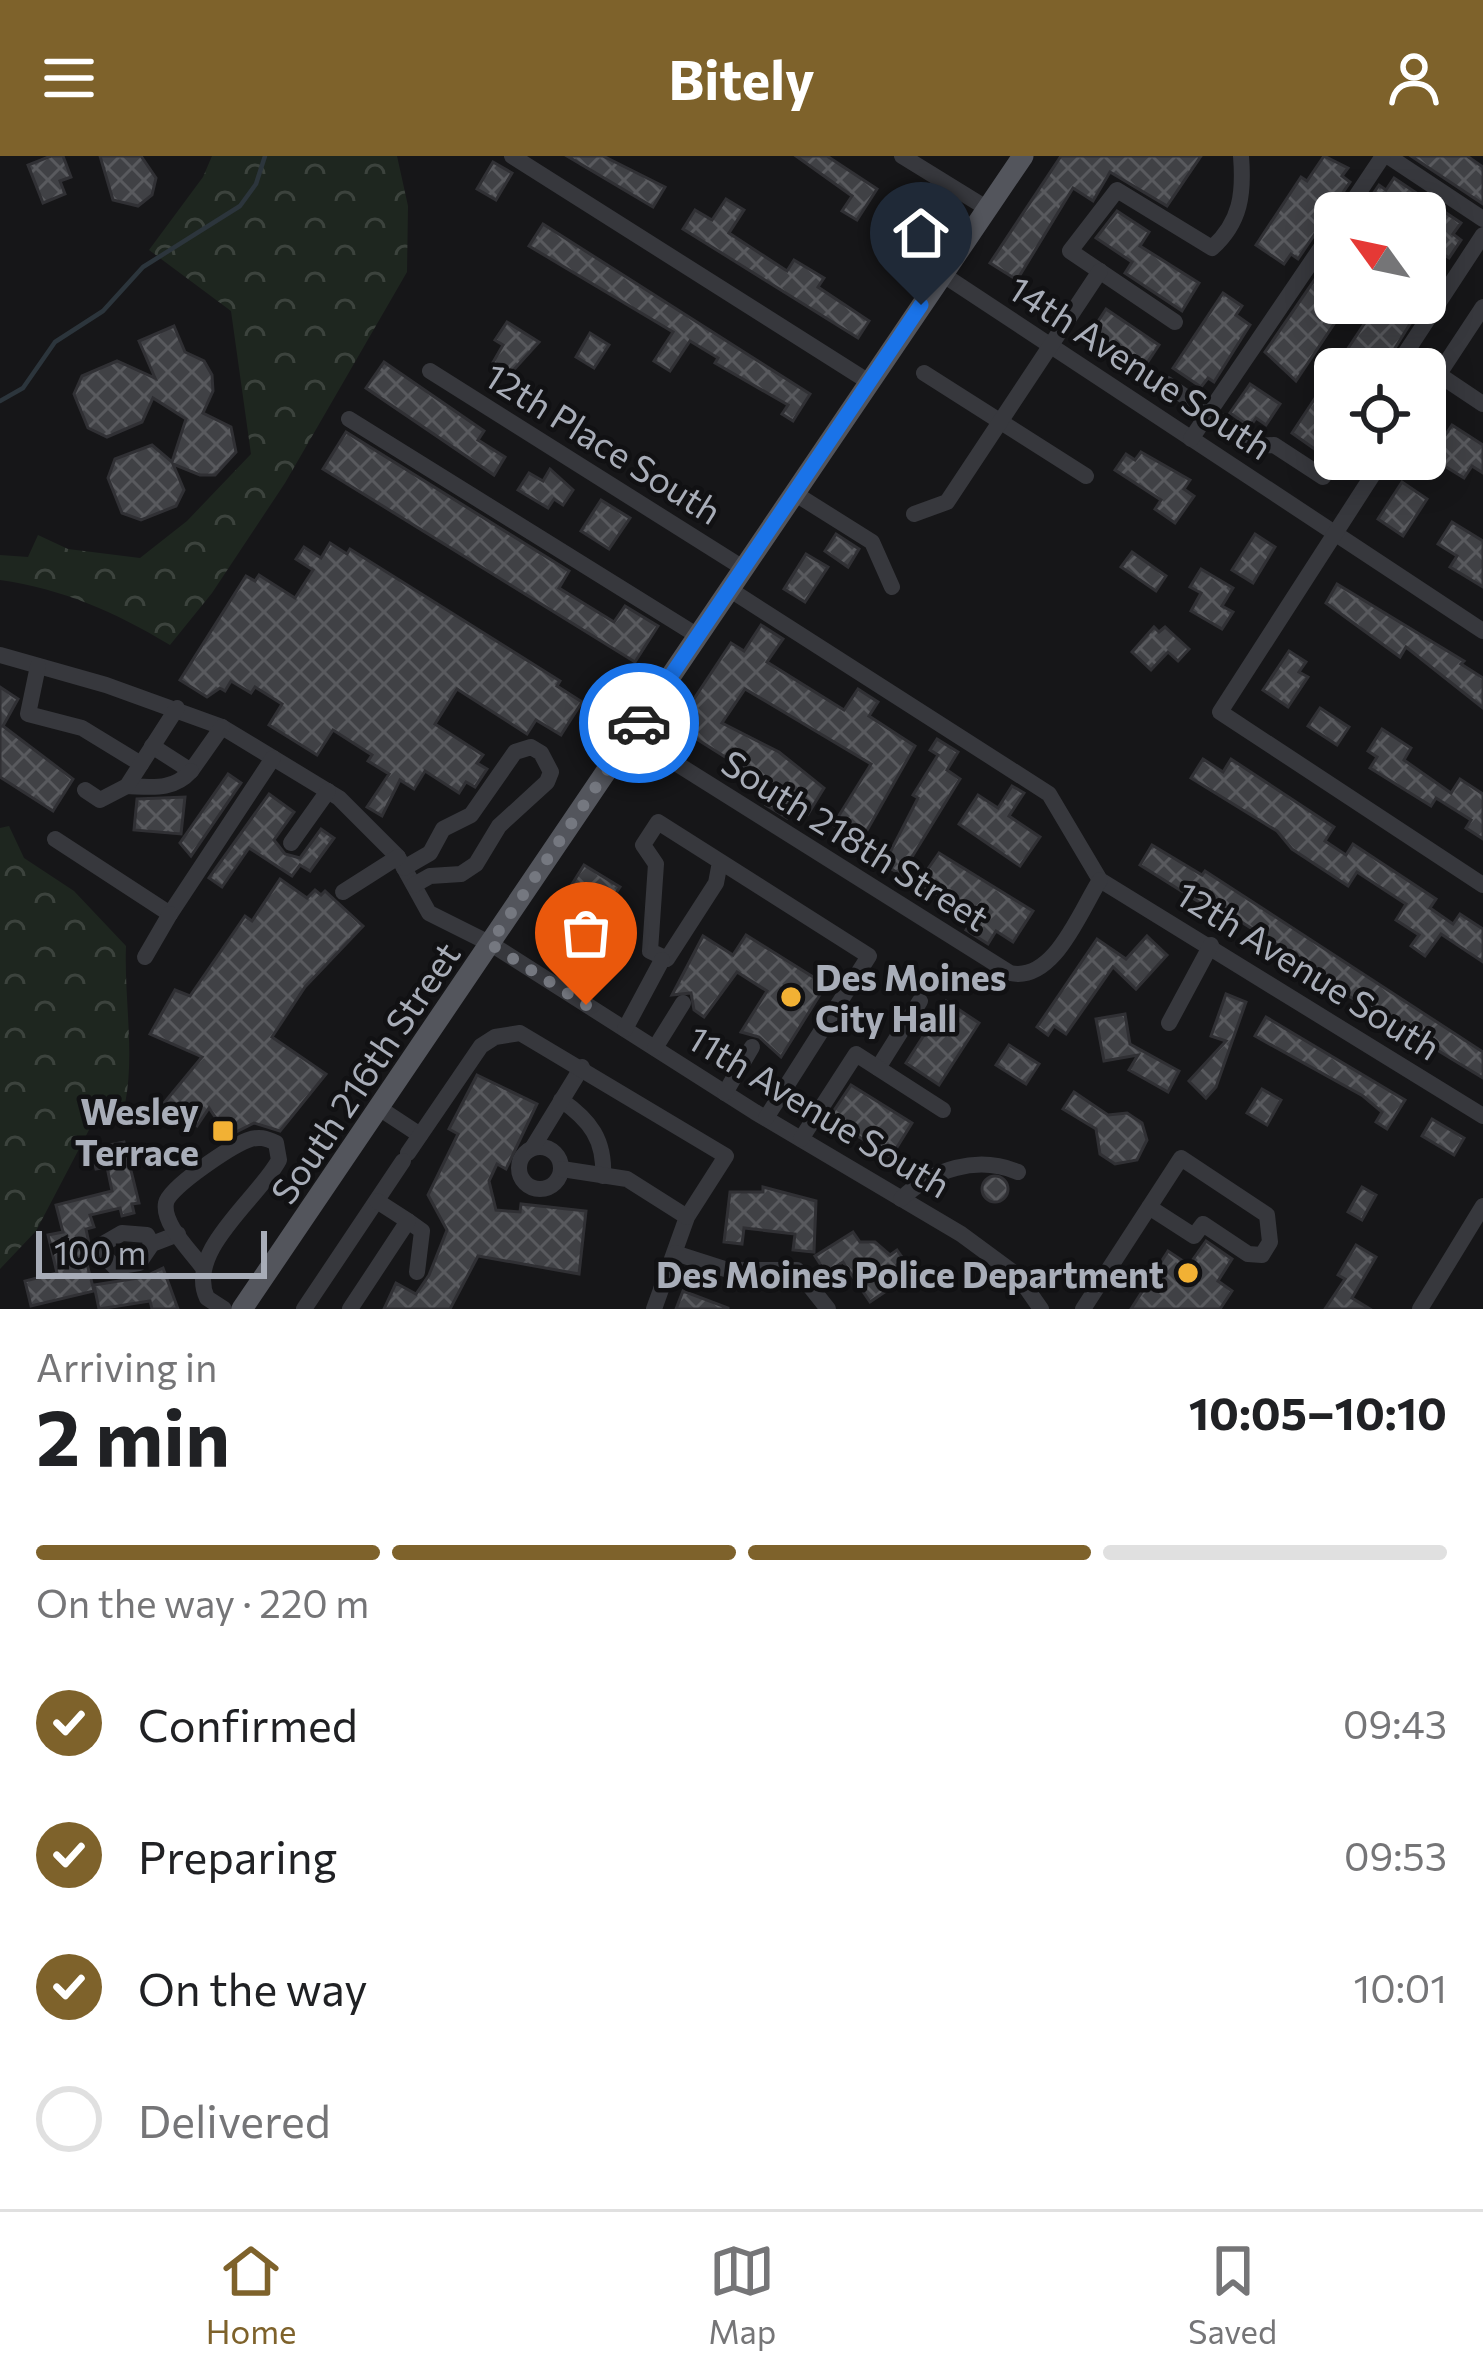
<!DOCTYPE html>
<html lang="en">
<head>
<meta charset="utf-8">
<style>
	:root { --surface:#fff; --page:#f6f6f6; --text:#202124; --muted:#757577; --line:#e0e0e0; --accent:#7e622b }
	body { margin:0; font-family:Commissioner,sans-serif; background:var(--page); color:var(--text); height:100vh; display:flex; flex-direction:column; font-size:45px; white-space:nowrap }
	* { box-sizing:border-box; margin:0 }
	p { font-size:39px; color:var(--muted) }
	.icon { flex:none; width:66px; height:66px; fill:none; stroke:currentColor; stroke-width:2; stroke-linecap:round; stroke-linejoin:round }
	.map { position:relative; height:1153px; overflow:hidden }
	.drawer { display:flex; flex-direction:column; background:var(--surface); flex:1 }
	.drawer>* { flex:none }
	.needle { width:78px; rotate:303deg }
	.controls { position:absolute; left:1314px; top:36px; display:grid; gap:24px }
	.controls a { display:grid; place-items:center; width:132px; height:132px; border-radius:18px; background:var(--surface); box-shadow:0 6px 30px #0003; font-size:60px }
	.scale { position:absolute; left:36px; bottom:30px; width:231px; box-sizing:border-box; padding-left:12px; border:6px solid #a8adb8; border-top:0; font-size:33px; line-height:42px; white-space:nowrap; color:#a8adb8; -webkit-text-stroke:9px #111113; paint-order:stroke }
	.pin { position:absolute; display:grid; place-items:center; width:102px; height:102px; color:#fff; margin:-123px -51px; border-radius:50% 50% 50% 0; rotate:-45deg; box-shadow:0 0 12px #0007 }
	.pin .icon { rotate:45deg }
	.courier { position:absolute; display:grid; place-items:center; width:120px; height:120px; margin:-60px; border:9px solid #1a73e8; border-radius:50%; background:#fff; color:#222; box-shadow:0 3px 15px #0007 }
	.headline em { font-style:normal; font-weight:700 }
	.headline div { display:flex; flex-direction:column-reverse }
	.headline { display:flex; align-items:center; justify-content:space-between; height:204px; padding:0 36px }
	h1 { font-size:78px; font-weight:700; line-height:90px }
	.bar { display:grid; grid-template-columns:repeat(4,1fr); gap:18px 12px; align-content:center; height:144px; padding:0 36px }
	.bar i { height:15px; border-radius:9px; background:var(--line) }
	.bar .current { background:var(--accent) }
	.bar p { grid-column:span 4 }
	ol { padding:0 36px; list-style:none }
	li { display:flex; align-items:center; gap:36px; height:132px }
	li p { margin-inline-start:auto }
	li .icon { padding:12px; border-radius:50%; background:var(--accent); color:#fff; stroke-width:4 }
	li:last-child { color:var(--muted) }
	li i { width:66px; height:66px; border:6px solid var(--line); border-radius:50% }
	header { display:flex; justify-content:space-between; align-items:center; height:156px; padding:0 36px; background:var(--accent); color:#fff; font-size:54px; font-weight:700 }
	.tab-bar { display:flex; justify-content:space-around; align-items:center; height:168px; border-top:3px solid var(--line); background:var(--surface); font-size:33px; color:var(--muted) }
	.tab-bar a { display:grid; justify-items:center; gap:6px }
	.tab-bar .current { color:var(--accent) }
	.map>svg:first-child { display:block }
	.forest { fill:url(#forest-crowns) }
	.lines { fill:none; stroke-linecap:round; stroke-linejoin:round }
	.stream { stroke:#2c353c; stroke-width:4.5 }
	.building { fill:url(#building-cross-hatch); stroke:#303034; stroke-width:3 }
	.minor { stroke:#37383d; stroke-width:16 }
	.major { stroke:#53555c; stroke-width:21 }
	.done { stroke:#757880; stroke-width:12; stroke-dasharray:0 21.6 }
	.route { stroke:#1a73e8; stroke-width:15 }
	.poi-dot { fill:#f2b134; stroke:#111113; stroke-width:4.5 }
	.labels { text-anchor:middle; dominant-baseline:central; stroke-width:9; stroke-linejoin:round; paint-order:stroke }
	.street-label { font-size:36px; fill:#a8adb8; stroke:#111113 }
	.poi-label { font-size:36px; font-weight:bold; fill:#a8adb8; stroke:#111113; text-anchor:end }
</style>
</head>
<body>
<header><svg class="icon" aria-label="menu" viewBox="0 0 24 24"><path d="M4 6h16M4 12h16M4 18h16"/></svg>Bitely<svg class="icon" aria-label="person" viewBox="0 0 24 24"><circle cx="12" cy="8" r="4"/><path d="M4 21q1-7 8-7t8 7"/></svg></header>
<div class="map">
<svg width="1483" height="1153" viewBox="0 0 1483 1153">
	<defs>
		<pattern id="forest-crowns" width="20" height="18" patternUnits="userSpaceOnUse" patternTransform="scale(3)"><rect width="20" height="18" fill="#1e261f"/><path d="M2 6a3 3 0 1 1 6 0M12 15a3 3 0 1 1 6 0" fill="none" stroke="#3c433d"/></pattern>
		<pattern id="building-cross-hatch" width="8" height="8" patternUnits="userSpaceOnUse" patternTransform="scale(3)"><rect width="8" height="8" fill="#404145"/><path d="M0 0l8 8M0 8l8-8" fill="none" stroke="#595a5e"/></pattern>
	</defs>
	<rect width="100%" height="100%" fill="#161618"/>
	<!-- forest -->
	<g class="forest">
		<path d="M212 0H397L408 50 407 116 285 327 212 437 170 489C115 456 63 433 0 424V399L28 401 38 379 68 393 140 402 187 365 251 298 231 155 149 94 203 21Z"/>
		<path d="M9 670 24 702 74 735 126 790C124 842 135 898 125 948L90 972 36 1075 0 1113V672Z"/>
	</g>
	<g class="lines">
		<!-- stream -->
		<path class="stream" d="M0 245 23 232 55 186 103 155 143 111 240 50 256 28 265 0"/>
	</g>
	<!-- building -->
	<g class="building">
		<path d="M51 0H63L71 21 60 25 65 38 43 47 28 9Z"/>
		<path d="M100 0H141L156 22 152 39 138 50 113 44Z"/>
		<path d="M567 0H603L665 31 653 51Z"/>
		<path d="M796 0H827L877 33 857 64 842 55 852 40Z"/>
		<path d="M1061 0H1201L1167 50 1110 16 1093 45 1073 32 1017 124 990 107Z"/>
		<path d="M1324 0 1348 12 1342 20 1350 26 1298 103 1291 98 1284 108 1256 89 1301 21 1307 25Z"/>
		<path d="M1411 0H1467L1483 11V48Z"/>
		<path d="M493 6 512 17 496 44 477 33Z"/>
		<path d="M1394 22 1461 67 1453 78 1461 84 1449 102 1425 86V57H1379L1366 48 1379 29 1386 34Z"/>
		<path d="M902 41 936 64 921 85 887 63Z"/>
		<path d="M726 43 744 54 729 77 787 115 794 104 824 122 818 131 869 165 858 182 683 73 695 54 712 64Z"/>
		<path d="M1117 55 1149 76 1140 90 1199 127 1182 155 1125 117 1132 106 1096 82Z"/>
		<path d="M543 68 810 238 793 265 782 258 788 249 715 207 718 202 690 185 670 215 654 205 673 176 529 90Z"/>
		<path d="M1335 94V147H1348L1296 225 1265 196Z"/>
		<path d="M1223 137 1242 150 1236 159 1250 169 1214 226 1208 222 1201 231 1173 212Z"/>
		<path d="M1378 147H1423L1382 213H1335V291L1323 299 1292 277Z"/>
		<path d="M1106 153 1159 189 1145 210 1091 176Z"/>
		<path d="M507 166 539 186 509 219 492 208 503 189 495 184Z"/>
		<path d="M174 170 185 196 204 205 212 219 213 235 203 257 231 271 236 296 215 319H200L173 308 184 334 176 350 141 364 122 357 108 322 115 303 152 289 172 306 186 263 153 242 142 266 107 281 88 272 74 238 82 220 117 205 155 222 139 185Z"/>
		<path d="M590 177 609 189 594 212 576 201Z"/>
		<path d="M384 206 484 275 478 284 505 301 494 319 366 232Z"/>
		<path d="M1250 228 1280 248 1266 269 1256 262 1250 271 1230 257Z"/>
		<path d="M1452 269 1483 289V317L1472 310 1464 322 1425 298V277L1440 287Z"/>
		<path d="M346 276 569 415 559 432 614 466 625 450 658 470 635 506 323 313Z"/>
		<path d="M1141 296 1190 324 1184 333 1194 340 1175 367 1155 353 1161 344 1115 314 1126 298 1135 304Z"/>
		<path d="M550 313 573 334 563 349 554 343 548 352 518 334 529 317 543 325Z"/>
		<path d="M1402 326 1427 343 1403 380 1378 363Z"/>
		<path d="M601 344 630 362 609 393 581 375Z"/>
		<path d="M1452 366 1483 385V431L1450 411 1457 400 1438 388Z"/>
		<path d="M836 378 859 393 848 411 825 395Z"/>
		<path d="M1255 378 1275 391 1253 427 1232 414Z"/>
		<path d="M330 387 347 398 350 393 560 525 557 530 582 546 561 579 536 564 527 578 457 533 435 568 483 599 477 607 487 613 475 631 466 626 459 637 425 615 414 633 400 624 382 660 367 651 389 618 368 605 372 599 333 574 317 599 269 569 282 548 255 531 251 537 231 525 225 535 220 532 207 541 180 524 246 420 255 425 259 419 295 442 313 414 296 403 304 391 321 402Z"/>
		<path d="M1132 396 1166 420 1156 435 1121 411Z"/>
		<path d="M806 398 828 411 805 446 784 433Z"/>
		<path d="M1201 413 1233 432 1222 450 1233 456 1222 473 1191 455 1201 437 1190 431Z"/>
		<path d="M1337 428 1464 505 1461 508 1483 522V552L1406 491 1400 501 1326 447Z"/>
		<path d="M761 469 783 483 767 506 844 554 858 533 878 546 869 560 915 590 857 692 836 679 839 673 833 669 871 608 745 533 722 567 779 596 824 632 808 658 795 649 787 662 766 649 776 633 676 570 731 487 744 495Z"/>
		<path d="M1154 471 1159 476 1165 471 1189 493 1178 505 1168 496 1151 514 1132 496Z"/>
		<path d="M1289 495 1306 506 1299 516 1308 521 1288 551 1263 534Z"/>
		<path d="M0 531 18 543 3 570 73 623 53 655 0 621Z"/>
		<path d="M1320 552 1349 571 1337 589 1308 570Z"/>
		<path d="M1382 573 1411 592 1404 604 1451 637 1460 623 1483 638V683L1466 672 1471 664 1436 642 1431 650 1370 612 1377 601 1368 595Z"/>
		<path d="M937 583 958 596 947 614 960 623 907 709 916 715 910 725 884 708 918 642 913 639 938 599 930 594Z"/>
		<path d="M1203 603 1223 616 1231 603 1334 671 1325 685 1346 699 1353 688 1436 743 1430 752 1453 768 1460 758 1483 773V806L1441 778 1425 800 1411 790 1419 779 1396 764 1406 748 1357 716 1348 730 1292 693 1277 675 1191 622Z"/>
		<path d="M228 618 241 627 191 700 180 687Z"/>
		<path d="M1012 630 1024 637 1009 660 1040 681 1020 710 959 668 978 639 998 652Z"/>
		<path d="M269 638 294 656 274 684 285 698 300 702 321 673 334 682 310 715 300 709 292 720 249 692 222 731 209 722Z"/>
		<path d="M185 641 181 678 134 674 137 643Z"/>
		<path d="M1152 689 1202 719 1205 715 1483 896V922L1324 825 1311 816 1314 812 1213 748 1210 753 1140 709Z"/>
		<path d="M939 697 1033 755 1013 786 996 775 988 788 966 774 974 761 918 727Z"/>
		<path d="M584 709 620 731 616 737 631 756 616 781 621 785 616 792 624 797 618 807 611 803 593 810 542 789 539 781Z"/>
		<path d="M280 723 307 742 315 734 321 739 325 735 363 770 305 831 272 881 326 918 280 975 254 967 228 980 209 952 197 970 164 947 202 901 150 878 175 834 190 840 245 760 252 765Z"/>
		<path d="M746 779 826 829 781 901 759 881 741 876 767 835 737 816 704 861 694 854 691 837 672 839 703 780 733 799Z"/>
		<path d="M1147 780 1167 799 1136 833 1113 811 1066 878 1054 870 1048 879 1037 871 1097 783 1126 803Z"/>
		<path d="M1226 838 1246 846 1216 931 1206 942 1189 925 1226 885 1211 880Z"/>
		<path d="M946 845 979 867 939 929 906 907Z"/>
		<path d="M1125 858 1130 888 1179 915 1168 936 1129 914 1138 899 1104 905 1096 863Z"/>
		<path d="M1266 861 1405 944 1387 973 1376 966 1382 956 1363 940 1255 880Z"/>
		<path d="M1009 889 1039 908 1026 928 996 909Z"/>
		<path d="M477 919 537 948 506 1013 497 1008 489 1025 496 1054 520 1056 521 1048 586 1055 579 1118 478 1100 450 1153H384L396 1127 416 1138 429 1119 447 1074 428 1039 458 978 449 973Z"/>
		<path d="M851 929 912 967 891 1001 829 962Z"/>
		<path d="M1262 933 1281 944 1267 969 1247 957Z"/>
		<path d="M1074 936 1108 959 1127 957 1142 967 1147 984 1137 1004 1115 1008 1100 998 1096 973 1063 953Z"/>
		<path d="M1432 963 1464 982 1454 999 1422 980Z"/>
		<path d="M124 986 139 1047 132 1048 134 1057 122 1060 120 1052 90 1059 94 1071 86 1073 90 1092 85 1100 94 1135 31 1150 25 1125 57 1117 48 1079 63 1076 56 1049 112 1035 107 1011 96 1013 91 993Z"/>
		<circle cx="995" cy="1033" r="13"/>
		<path d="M763 1031 816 1045 814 1096 793 1094 795 1078 744 1072 742 1088 724 1086 730 1036H763Z"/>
		<path d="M1362 1031 1376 1039 1362 1064 1348 1056Z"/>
		<path d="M853 1076 860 1086H875L890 1099 897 1094 904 1104 897 1109 901 1125 870 1146 843 1106 826 1117 815 1100Z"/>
		<path d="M1206 1085 1232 1103 1218 1125 1232 1135 1220 1153H1131L1168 1095 1189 1109Z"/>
		<path d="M1356 1089 1376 1101 1352 1142 1370 1153H1325L1345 1123 1338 1119Z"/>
		<path d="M163 1112 178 1153H152L150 1145 99 1153 94 1129 144 1121Z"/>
		<path d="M683 1135 728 1152V1153H676Z"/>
	</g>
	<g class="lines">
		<!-- minor -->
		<g class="minor">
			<path d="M512 0 869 226"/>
			<path d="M902 0 988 53"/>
			<path d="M1388 0 1483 63"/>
			<path d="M1345 57 1383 0"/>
			<path d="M942 118 1483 475"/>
			<path d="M1175 166 1070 95 1117 34 1212 92C1241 66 1244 37 1241 0"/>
			<path d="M1395 213 1483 79"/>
			<path d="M430 215 743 412"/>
			<path d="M924 217 1086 320"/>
			<path d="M1438 218 1483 248"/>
			<path d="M1167 228 1256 290 1274 289 1323 321 1336 303"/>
			<path d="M1425 239 1483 151"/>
			<path d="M349 263 698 480"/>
			<path d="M1191 283 1335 71"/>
			<path d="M1383 303 1220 556 1483 729"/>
			<path d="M794 337 872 386 892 431"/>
			<path d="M914 358 947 346 1100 115"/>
			<path d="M729 433 1049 638 1100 724 1483 960"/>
			<path d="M0 499 106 529 222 571 339 642 398 701 429 757 491 788 755 956 961 1078 1018 1120 1041 1153"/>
			<path d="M38 510 28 558 82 572 141 608"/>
			<path d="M631 579 1010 817C1054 827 1080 755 1100 724"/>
			<path d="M152 590 191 615 222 571"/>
			<path d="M127 630C152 631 173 635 191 615"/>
			<path d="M85 634 100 644 127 630 177 552"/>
			<path d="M55 683 170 758 273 602"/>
			<path d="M291 687 328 635"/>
			<path d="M720 706 716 727 667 803 650 795 656 708 643 689 658 666 869 800 766 962"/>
			<path d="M404 712 430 697 443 673 471 659 515 596 531 591 541 597 551 616 547 626 499 670 476 708 461 718 430 720 414 729"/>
			<path d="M343 736 398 701"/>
			<path d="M145 801 170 758"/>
			<path d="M1169 867 1211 789"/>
			<path d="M625 873 662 804"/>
			<path d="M655 892 683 847"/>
			<path d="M878 912 920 845"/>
			<path d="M725 937 752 891"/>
			<path d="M561 944C590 964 605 984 603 1020"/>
			<path d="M379 952 420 979"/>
			<path d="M801 983 856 898 943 954"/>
			<circle cx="540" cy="1012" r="21"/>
			<path d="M533 991 582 911"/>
			<path d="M408 997 481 890 495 881 520 877 726 1000 687 1061 654 1153"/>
			<path d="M562 1013 627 1023 687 1061"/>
			<path d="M901 1043C933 1013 977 999 1018 1016"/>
			<path d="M408 1065 422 1075 417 1116"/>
			<path d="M152 1088 147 1079 122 1077 103 1088 102 1098 115 1111 139 1107 152 1088 178 1078"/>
			<path d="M675 1097 728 1114H797L828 1153"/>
			<path d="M203 1112C191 1095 162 1068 166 1047 169 1031 232 990 248 984 259 980 266 982 276 987L279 1004C259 1042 185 1095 207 1142L224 1153"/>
			<path d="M304 1153 403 1005"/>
			<path d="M350 1153 408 1065 377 1045"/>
			<path d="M1083 1153 1181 1002 1267 1059 1270 1086 1262 1099 1248 1098 1203 1068 1194 1080 1149 1051"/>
			<path d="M1420 1153 1483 1050"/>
		</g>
		<!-- major -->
		<path class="major" d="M242 1153 1023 0"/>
	</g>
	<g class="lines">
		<!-- done -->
		<path class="done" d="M586 849 490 788 639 567"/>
		<!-- route -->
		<path class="route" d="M639 567 921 149"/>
	</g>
	<!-- markers -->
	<g class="poi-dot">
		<circle cx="791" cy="841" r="12"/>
		<rect x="211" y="963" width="24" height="24" rx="6"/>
		<circle cx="1188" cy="1117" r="12"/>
	</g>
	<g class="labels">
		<!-- street labels -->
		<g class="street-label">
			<text transform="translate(1141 210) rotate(33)">14th Avenue South</text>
			<text transform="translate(604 286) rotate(32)">12th Place South</text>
			<text transform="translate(856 683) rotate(32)">South 218th Street</text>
			<text transform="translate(1309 813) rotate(32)">12th Avenue South</text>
			<text transform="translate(364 916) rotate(-56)">South 216th Street</text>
			<text transform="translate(820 954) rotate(31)">11th Avenue South</text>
		</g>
		<!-- poi labels -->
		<g class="poi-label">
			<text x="815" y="820" text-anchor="start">Des Moines<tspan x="815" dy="41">City Hall</tspan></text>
			<text x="199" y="954">Wesley<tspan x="199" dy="41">Terrace</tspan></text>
			<text x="1164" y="1117">Des Moines Police Department</text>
		</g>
	</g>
</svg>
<div class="controls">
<a><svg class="needle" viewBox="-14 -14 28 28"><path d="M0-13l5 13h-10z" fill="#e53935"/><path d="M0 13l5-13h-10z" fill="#757577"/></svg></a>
<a><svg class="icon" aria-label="locate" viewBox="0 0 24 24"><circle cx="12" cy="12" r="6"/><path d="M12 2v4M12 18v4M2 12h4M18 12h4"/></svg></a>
</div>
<div class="scale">100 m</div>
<div class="pin" style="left:586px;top:849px;background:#ea580c"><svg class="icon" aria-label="bag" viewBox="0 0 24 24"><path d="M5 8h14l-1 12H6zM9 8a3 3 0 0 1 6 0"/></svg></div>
<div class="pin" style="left:921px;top:149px;background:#1f2937"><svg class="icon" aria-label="home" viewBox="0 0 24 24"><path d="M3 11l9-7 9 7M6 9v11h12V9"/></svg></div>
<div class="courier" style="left:639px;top:567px"><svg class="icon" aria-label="car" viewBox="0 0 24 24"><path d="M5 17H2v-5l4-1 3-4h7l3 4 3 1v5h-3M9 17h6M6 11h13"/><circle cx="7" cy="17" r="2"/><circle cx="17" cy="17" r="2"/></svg></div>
</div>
<section class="drawer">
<div class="headline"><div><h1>2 min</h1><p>Arriving in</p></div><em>10:05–10:10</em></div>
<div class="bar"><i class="current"></i><i class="current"></i><i class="current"></i><i></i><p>On the way · 220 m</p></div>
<ol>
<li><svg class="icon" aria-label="check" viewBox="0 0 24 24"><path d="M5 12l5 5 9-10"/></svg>Confirmed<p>09:43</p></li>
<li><svg class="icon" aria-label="check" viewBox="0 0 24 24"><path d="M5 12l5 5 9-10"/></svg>Preparing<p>09:53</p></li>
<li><svg class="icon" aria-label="check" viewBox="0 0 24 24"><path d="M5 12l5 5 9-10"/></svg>On the way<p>10:01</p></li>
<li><i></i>Delivered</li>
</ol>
</section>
<nav class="tab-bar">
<a class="current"><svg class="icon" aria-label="home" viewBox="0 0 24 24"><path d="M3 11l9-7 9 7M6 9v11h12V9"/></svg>Home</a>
<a><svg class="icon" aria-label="map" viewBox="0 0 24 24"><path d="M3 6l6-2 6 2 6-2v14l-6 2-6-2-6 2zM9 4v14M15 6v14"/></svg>Map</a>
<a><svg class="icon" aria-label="saved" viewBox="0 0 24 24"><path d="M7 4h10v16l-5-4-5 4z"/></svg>Saved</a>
</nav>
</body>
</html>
